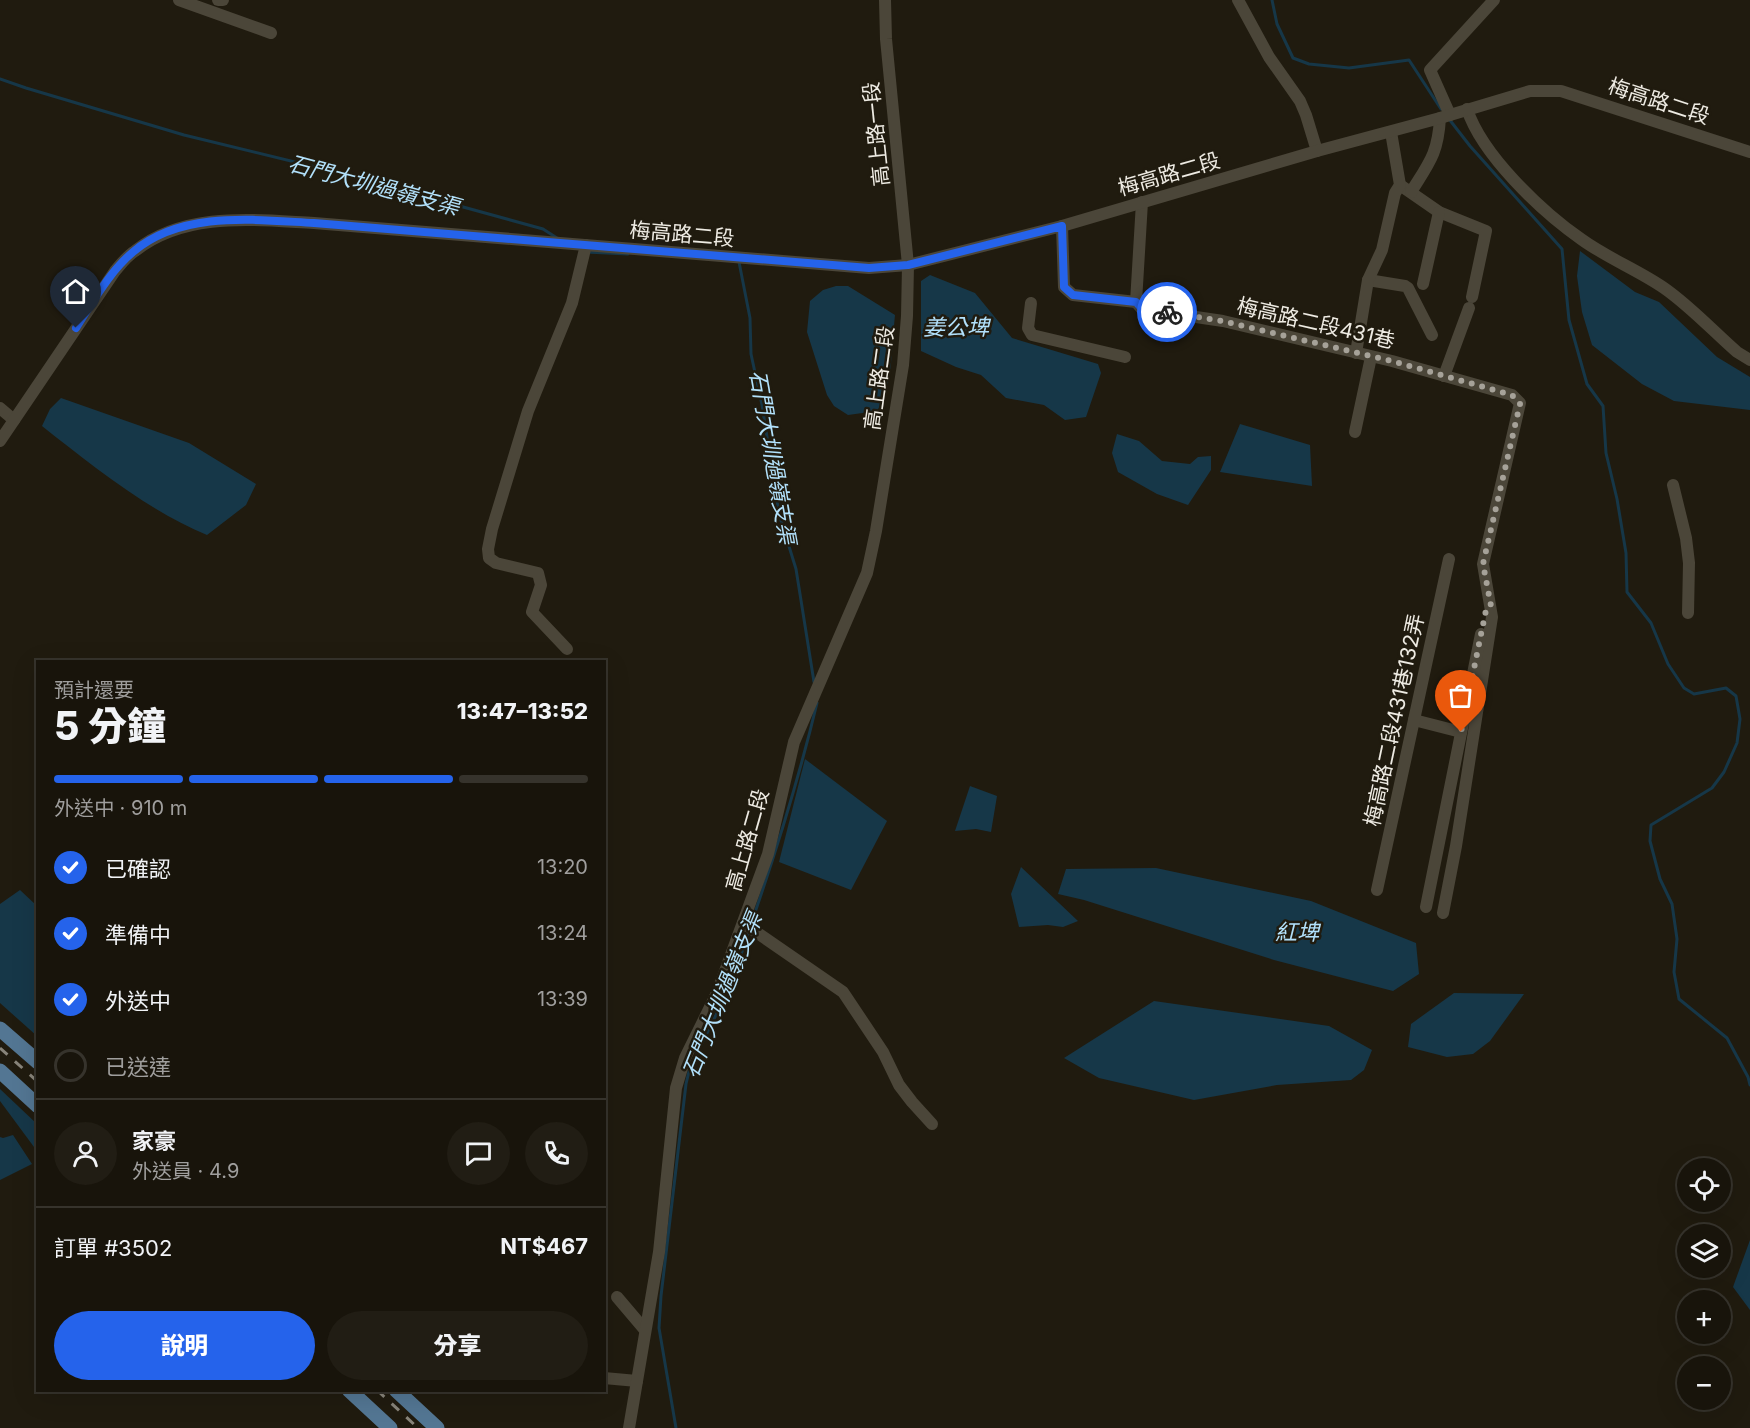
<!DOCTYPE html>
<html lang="zh-TW">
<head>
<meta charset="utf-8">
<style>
	:root { --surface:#18140b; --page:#211d14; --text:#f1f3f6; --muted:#9f9e9d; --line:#36332c; --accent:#2563eb }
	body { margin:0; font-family:Inter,"Noto Sans TC",sans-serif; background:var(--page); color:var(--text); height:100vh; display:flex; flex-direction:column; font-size:22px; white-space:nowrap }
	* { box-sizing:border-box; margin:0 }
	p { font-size:20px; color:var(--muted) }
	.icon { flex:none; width:33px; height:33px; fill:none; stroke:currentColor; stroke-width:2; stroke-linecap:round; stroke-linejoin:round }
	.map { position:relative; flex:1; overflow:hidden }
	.side { position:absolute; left:36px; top:660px; width:570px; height:732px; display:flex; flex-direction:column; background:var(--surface); border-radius:0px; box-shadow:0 6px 24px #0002,0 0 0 2px var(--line) }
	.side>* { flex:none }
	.controls { position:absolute; left:1677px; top:1158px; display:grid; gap:12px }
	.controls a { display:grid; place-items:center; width:54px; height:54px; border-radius:50%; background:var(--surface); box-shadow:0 6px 24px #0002,0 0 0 2px var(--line); font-size:30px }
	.pin { position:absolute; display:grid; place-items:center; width:51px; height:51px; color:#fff; margin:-62px -26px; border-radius:50% 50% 50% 0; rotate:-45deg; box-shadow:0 0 6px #0007 }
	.pin .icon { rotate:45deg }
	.courier { position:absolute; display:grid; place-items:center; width:60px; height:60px; margin:-30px; border:4px solid #2563eb; border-radius:50%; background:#fff; color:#222; box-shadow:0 2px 8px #0007 }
	.head em { font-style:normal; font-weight:800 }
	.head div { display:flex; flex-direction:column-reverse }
	.head { display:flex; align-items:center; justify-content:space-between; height:102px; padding:0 18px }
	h1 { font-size:39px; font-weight:800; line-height:45px }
	.bar { display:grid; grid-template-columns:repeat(4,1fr); gap:9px 6px; align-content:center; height:72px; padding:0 18px }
	.bar i { height:8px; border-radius:4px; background:var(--line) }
	.bar .active { background:var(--accent) }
	.bar p { grid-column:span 4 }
	.line { display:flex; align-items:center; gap:15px; padding:0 18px; border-top:2px solid var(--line) }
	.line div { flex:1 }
	.round { display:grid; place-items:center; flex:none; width:63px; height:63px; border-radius:32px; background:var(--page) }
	ol { padding:0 18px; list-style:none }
	li { display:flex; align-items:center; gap:18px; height:66px }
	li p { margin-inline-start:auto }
	li .icon { padding:6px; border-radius:50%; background:var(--accent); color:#fff; stroke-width:4 }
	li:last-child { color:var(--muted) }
	li i { width:33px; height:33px; border:3px solid var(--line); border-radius:50% }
	.button { display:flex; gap:12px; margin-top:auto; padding:12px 18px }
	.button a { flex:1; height:69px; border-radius:36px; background:var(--accent); color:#fff; font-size:24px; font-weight:800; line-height:69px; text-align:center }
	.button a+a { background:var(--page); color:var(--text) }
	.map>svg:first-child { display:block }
	.water { fill:#163748 }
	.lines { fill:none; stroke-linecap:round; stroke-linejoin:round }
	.stream { stroke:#163748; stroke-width:3 }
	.minor { stroke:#4b4639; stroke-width:12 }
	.major { stroke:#537693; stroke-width:15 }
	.rail { stroke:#88847a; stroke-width:3; stroke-dasharray:10 10; stroke-linecap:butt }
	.done { stroke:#a6a299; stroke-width:6; stroke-dasharray:0 10.8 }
	.route { stroke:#2563eb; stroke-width:8 }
	.labels { text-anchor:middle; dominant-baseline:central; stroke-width:5; stroke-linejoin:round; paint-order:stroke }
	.street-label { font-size:21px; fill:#eeebe3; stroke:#201b0f }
	.water-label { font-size:22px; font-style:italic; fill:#b2e1fb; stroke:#201b0f }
</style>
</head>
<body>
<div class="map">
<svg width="1750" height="1428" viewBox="0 0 1750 1428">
	<rect width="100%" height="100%" fill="#201b0f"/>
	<!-- water -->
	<g class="water">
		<path d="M1580 251 1635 292 1659 302 1717 357 1750 377V410L1674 401 1642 384 1592 345 1582 312 1577 276Z"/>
		<path d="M930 275 975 293 1012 338 1098 364 1101 373 1086 417 1065 420 1044 405 1006 398 981 375 956 367 921 351V281Z"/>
		<path d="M836 286H848L895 315C892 343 893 388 877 411L848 415 834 406 827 395 807 332 810 301 823 290Z"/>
		<path d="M61 398 189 443 256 484 246 505 207 535C150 512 90 464 42 426L50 409Z"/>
		<path d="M1240 424 1310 445 1312 486 1220 472Z"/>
		<path d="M1117 434 1139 441 1162 461 1190 464 1198 457 1211 456V470L1188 505 1157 494 1118 472 1112 453Z"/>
		<path d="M805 759 887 821 851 890 779 862Z"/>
		<path d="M970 786 997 796 991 832 976 829 955 831Z"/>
		<path d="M1021 867 1078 921 1063 927 1048 925 1019 927 1011 894Z"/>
		<path d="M1156 868 1311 901 1416 943 1419 974 1393 991 1274 960 1084 900 1058 894 1066 869Z"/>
		<path d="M20 890 37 906V1036L0 1003V904Z"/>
		<path d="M1454 993 1524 994 1490 1041 1473 1054 1447 1057 1408 1047 1411 1024Z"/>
		<path d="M1154 1001 1329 1026 1372 1050 1364 1070 1351 1080 1277 1085 1194 1100 1099 1078 1064 1058Z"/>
		<path d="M0 1089 37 1124V1146L34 1147 0 1101Z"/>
		<path d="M13 1135 32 1164 0 1180V1137L3 1138Z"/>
		<path d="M1750 1240V1310L1733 1287Z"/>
	</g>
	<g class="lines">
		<!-- stream -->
		<g class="stream">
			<path d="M1272 0 1277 24 1293 58 1309 64 1349 68 1409 60 1441 109"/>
			<path d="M0 79 26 88 184 135 336 172 543 229 557 238"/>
			<path d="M1449 119 1470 146 1562 249 1569 320 1587 384 1603 406 1606 453 1617 499 1626 553 1627 592 1651 623 1668 664 1684 688 1694 694 1726 688 1736 696 1740 719 1737 743 1724 772 1712 788 1651 825 1650 841 1660 879 1672 904 1677 939 1674 972 1679 999 1727 1038 1748 1077 1750 1085"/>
			<path d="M586 252 628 254"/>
			<path d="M739 262 750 318 751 354 762 405 779 514 796 569 814 682"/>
			<path d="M751 924C776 852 799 778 817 703"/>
			<path d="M676 1428 659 1328 661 1296 686 1084 690 1067 730 987 749 931"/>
		</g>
		<!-- minor -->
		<g class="minor">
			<path d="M179 0 271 33"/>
			<path d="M218 0H223"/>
			<path d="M1238 0 1269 57 1300 101 1306 115 1317 151"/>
			<path d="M1467 109C1482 155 1541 211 1581 239 1607 258 1638 270 1664 288 1690 306 1714 332 1737 352L1750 360"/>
			<path d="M1450 115 1430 70 1494 0"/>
			<path d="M1400 185 1439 212 1486 231 1472 297"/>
			<path d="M1411 192C1429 163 1438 154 1440 118"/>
			<path d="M1142 202 1136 302 1142 309 1223 321 1392 361 1512 395 1520 403 1483 564 1492 617 1456 846 1443 913"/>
			<path d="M1062 226 1064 287 1073 295 1136 302"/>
			<path d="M1368 280 1405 286 1408 288 1432 335"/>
			<path d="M1423 284 1439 212"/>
			<path d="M1031 303 1028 328 1032 335 1125 357"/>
			<path d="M1356 353 1368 280 1382 250 1395 193 1400 185 1391 132"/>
			<path d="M1444 376 1469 308"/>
			<path d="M0 408 14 420"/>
			<path d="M1355 432 1371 357"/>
			<path d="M0 441 115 271C121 264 127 256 135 251 185 211 255 220 314 223L869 268 908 265 1062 226 1317 151 1440 118 1530 91H1561L1750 152"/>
			<path d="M1673 485 1686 538 1689 563 1688 613"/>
			<path d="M567 649 532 612 541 585 538 573 496 563 489 558 488 549 492 529 528 411 572 303 586 245"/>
			<path d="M1414 720 1461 732"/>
			<path d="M1377 890 1449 559"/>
			<path d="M1426 907 1481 634"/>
			<path d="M743 923 843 992 883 1052 899 1085 912 1102 932 1124"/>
			<path d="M617 1297 645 1330"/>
			<path d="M604 1378 637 1381"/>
			<path d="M629 1428 659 1252 676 1088 685 1058 717 993 768 854 794 742 867 573 876 531 903 365 907 316 908 265 886 39 885 0"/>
		</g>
		<!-- major -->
		<g class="major">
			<path d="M0 1029 38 1062"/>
			<path d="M0 1071 38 1106"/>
			<path d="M349 1390 390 1428"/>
			<path d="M396 1390 437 1428"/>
		</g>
		<!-- rail -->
		<g class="rail">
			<path d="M0 1048 38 1082"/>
			<path d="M377 1390 418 1428"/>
		</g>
	</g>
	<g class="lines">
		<!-- done -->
		<path class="done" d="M1167 312 1222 321 1392 361 1512 395 1520 404 1483 564 1491 606 1486 610 1461 732"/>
		<!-- route -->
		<path class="route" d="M76 328C93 302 109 272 133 252 182 210 256 220 314 223L869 268 908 265 1062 226 1064 287 1073 295 1136 302 1142 309 1167 312"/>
	</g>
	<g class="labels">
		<!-- street labels -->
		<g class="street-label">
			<text transform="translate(1659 101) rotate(18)">梅高路二段</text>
			<text transform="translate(876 134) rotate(-96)">高上路一段</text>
			<text transform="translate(1169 174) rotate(-16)">梅高路二段</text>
			<text transform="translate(682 234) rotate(5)">梅高路二段</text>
			<text transform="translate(1316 323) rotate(13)">梅高路二段431巷</text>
			<text transform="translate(879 378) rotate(-82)">高上路二段</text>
			<text transform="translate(1394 720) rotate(-78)">梅高路二段431巷132弄</text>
			<text transform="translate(747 840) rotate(-74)">高上路二段</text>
		</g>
		<!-- water labels -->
		<g class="water-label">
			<text transform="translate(374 185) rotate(15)">石門大圳過嶺支渠</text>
			<text x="956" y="327">姜公埤</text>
			<text transform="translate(773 457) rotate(80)">石門大圳過嶺支渠</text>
			<text x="1297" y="932">紅埤</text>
			<text transform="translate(722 995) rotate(-68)">石門大圳過嶺支渠</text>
		</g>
	</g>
</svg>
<div class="controls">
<a><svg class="icon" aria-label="locate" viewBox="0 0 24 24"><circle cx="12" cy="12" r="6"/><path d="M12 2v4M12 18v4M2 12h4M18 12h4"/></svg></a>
<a><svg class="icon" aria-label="layers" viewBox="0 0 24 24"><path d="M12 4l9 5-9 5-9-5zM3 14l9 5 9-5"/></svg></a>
<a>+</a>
<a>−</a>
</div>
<div class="pin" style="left:1461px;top:732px;background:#ea580c"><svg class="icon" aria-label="bag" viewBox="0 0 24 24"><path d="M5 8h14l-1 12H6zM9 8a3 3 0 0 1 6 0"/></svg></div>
<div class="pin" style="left:76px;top:328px;background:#1f2937"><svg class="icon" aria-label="home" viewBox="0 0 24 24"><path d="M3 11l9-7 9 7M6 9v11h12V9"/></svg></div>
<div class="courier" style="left:1167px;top:312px"><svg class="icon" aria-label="bike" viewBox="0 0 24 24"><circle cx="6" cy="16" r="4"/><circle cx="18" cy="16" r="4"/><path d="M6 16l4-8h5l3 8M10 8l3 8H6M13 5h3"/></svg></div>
<section class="side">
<div class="head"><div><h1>5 分鐘</h1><p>預計還要</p></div><em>13:47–13:52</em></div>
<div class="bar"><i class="active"></i><i class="active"></i><i class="active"></i><i></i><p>外送中 · 910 m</p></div>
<ol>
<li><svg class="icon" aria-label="check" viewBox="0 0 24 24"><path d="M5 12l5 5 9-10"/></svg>已確認<p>13:20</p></li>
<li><svg class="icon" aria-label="check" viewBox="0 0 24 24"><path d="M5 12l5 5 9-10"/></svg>準備中<p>13:24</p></li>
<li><svg class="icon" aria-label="check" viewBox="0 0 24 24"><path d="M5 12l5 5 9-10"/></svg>外送中<p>13:39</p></li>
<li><i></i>已送達</li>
</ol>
<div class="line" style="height:108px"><a class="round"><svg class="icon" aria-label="person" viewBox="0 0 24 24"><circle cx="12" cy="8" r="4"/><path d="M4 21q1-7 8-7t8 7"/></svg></a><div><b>家豪</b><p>外送員 · 4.9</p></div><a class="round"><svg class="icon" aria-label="chat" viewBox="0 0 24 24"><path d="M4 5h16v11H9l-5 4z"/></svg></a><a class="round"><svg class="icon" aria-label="phone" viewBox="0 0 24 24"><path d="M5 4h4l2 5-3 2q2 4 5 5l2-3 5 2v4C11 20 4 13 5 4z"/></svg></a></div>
<div class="line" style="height:78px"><div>訂單 #3502</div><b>NT$467</b></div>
<div class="button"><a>說明</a><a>分享</a></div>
</section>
</div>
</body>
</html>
